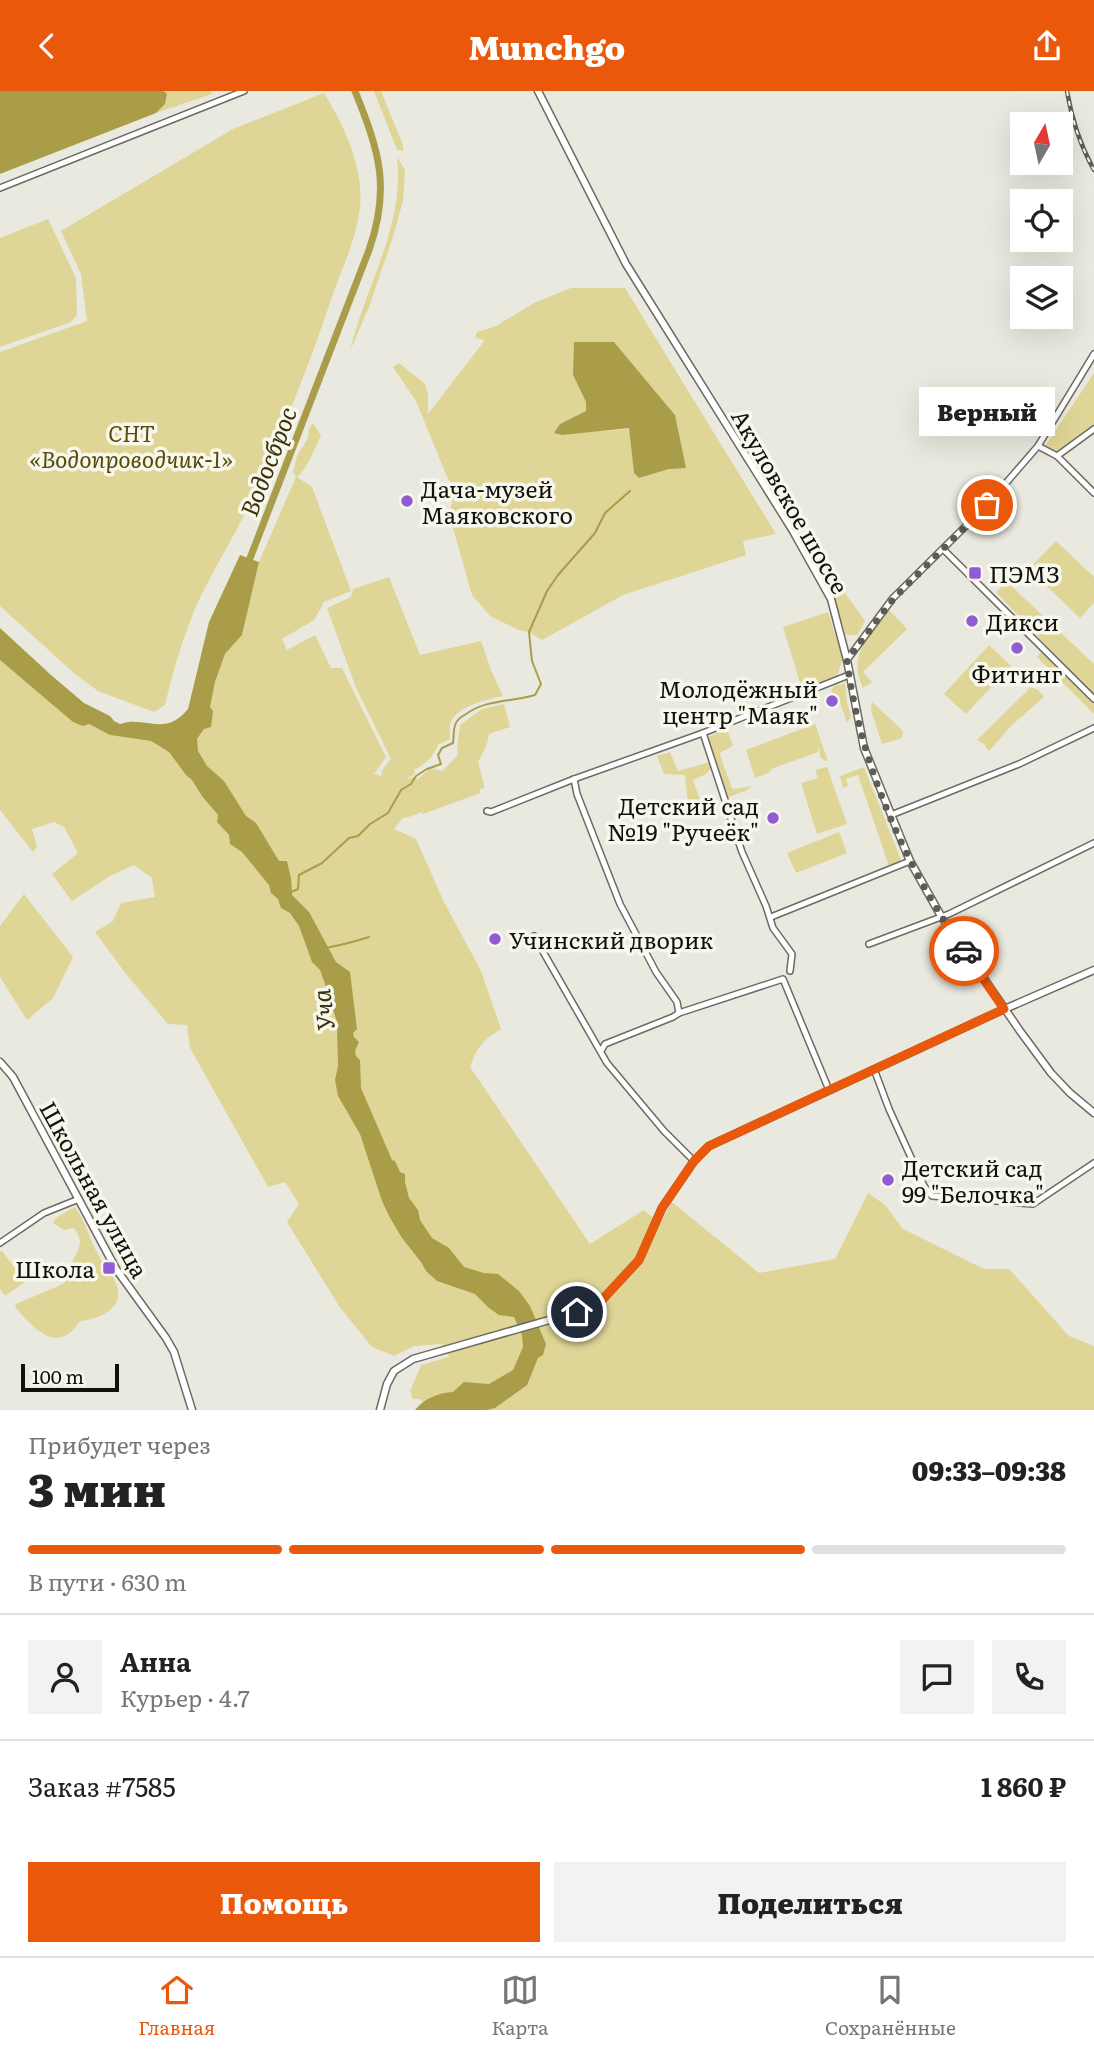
<!DOCTYPE html>
<html lang="ru">
<head>
<meta charset="utf-8">
<style>
	:root { --surface:#fff; --page:#f2f2f2; --text:#222; --muted:#767676; --line:#e0e0e0; --accent:#ea580c }
	body { margin:0; font-family:Literata,serif; background:var(--page); color:var(--text); height:100vh; display:flex; flex-direction:column; font-size:26px; white-space:nowrap }
	* { box-sizing:border-box; margin:0 }
	p { font-size:23px; color:var(--muted) }
	.icon { flex:none; width:38px; height:38px; fill:none; stroke:currentColor; stroke-width:2; stroke-linecap:round; stroke-linejoin:round }
	.map { position:relative; height:1319px; overflow:hidden }
	.side { display:flex; flex-direction:column; background:var(--surface); flex:1 }
	.side>* { flex:none }
	.needle { width:46px; rotate:9deg }
	.buttons { position:absolute; left:1010px; top:21px; display:grid; gap:14px }
	.buttons a { display:grid; place-items:center; width:63px; height:63px; border-radius:0px; background:var(--surface); box-shadow:0 7px 28px #0002; font-size:35px }
	.scale { position:absolute; left:21px; bottom:18px; width:98px; box-sizing:border-box; padding-left:7px; border:4px solid #11110d; border-top:0; font-size:19px; line-height:24px; white-space:nowrap; color:#11110d; -webkit-text-stroke:5px #f8f7ec; paint-order:stroke }
	.pin { position:absolute; display:grid; place-items:center; width:60px; height:60px; color:#fff; margin:-30px; border:4px solid #fff; border-radius:50%; box-shadow:0 2px 7px #0007 }
	.courier { position:absolute; display:grid; place-items:center; width:70px; height:70px; margin:-35px; border:5px solid #ea580c; border-radius:50%; background:#fff; color:#222; box-shadow:0 2px 9px #0007 }
	.bubble { position:absolute; height:49px; border-radius:0px; background:var(--surface); box-shadow:0 7px 28px #0002; font-size:23px; font-weight:800; line-height:49px; text-align:center }
	.headline em { font-style:normal; font-weight:800 }
	.headline div { display:flex; flex-direction:column-reverse }
	.headline { display:flex; align-items:center; justify-content:space-between; height:119px; padding:0 28px }
	h1 { font-size:46px; font-weight:800; line-height:52px }
	.bar { display:grid; grid-template-columns:repeat(4,1fr); gap:10px 7px; align-content:center; height:84px; padding:0 28px }
	.bar i { height:9px; border-radius:5px; background:var(--line) }
	.bar .selected { background:var(--accent) }
	.bar p { grid-column:span 4 }
	.line { display:flex; align-items:center; gap:18px; padding:0 28px; border-top:2px solid var(--line) }
	.line div { flex:1 }
	.round { display:grid; place-items:center; flex:none; width:74px; height:74px; border-radius:0px; background:var(--page) }
	.action { display:flex; gap:14px; margin-top:auto; padding:14px 28px }
	.action a { flex:1; height:80px; border-radius:0px; background:var(--accent); color:#fff; font-size:28px; font-weight:800; line-height:80px; text-align:center }
	.action a+a { background:var(--page); color:var(--text) }
	header { display:flex; justify-content:space-between; align-items:center; height:91px; padding:0 28px; background:var(--accent); color:#fff; font-size:32px; font-weight:800 }
	.menu { display:flex; justify-content:space-around; align-items:center; height:98px; border-top:2px solid var(--line); background:var(--surface); font-size:19px; color:var(--muted) }
	.menu a { display:grid; justify-items:center; gap:4px }
	.menu .selected { color:var(--accent) }
	.map>svg:first-child { display:block }
	.green { fill:#dfd596; fill-rule:evenodd }
	.water { fill:#aa9d4a }
	.lines { fill:none; stroke-linecap:round; stroke-linejoin:round }
	.stream { stroke:#aa9d4a; stroke-width:2 }
	.canal { stroke:#aa9d4a; stroke-width:7 }
	.minor-casing { stroke:#6c6a62; stroke-width:8 }
	.tertiary-casing { stroke:#6c6a62; stroke-width:9 }
	.minor { stroke:#fff; stroke-width:5 }
	.tertiary { stroke:#fff; stroke-width:6 }
	.rail-casing { stroke:#5e5d57; stroke-width:4.5 }
	.rail { stroke:#f8f7ec; stroke-width:2; stroke-dasharray:5; stroke-linecap:butt }
	.done { stroke:#5d5d56; stroke-width:7; stroke-dasharray:0 12.6 }
	.route { stroke:#ea580c; stroke-width:9 }
	.poi-dot { fill:#915bd4; stroke:#f8f7ec; stroke-width:2.5 }
	.labels { text-anchor:middle; dominant-baseline:central; stroke-width:7; stroke-linejoin:round; paint-order:stroke }
	.park-label { font-size:23px; font-style:italic; fill:#564d0b; stroke:#f8f7ec }
	.poi-label { font-size:23px; fill:#11110d; stroke:#f8f7ec; text-anchor:start }
	.street-label { font-size:23px; fill:#11110d; stroke:#f8f7ec }
	.water-label { font-size:24px; font-style:italic; fill:#37310c; stroke:#f8f7ec }
</style>
</head>
<body>
<header><svg class="icon" aria-label="back" viewBox="0 0 24 24"><path d="M15 5l-7 7 7 7"/></svg>Munchgo<svg class="icon" aria-label="share" viewBox="0 0 24 24"><path d="M12 15V3M7 8l5-5 5 5M5 13v7h14v-7"/></svg></header>
<div class="map">
<svg width="1094" height="1319" viewBox="0 0 1094 1319">
	<rect width="100%" height="100%" fill="#eae9df"/>
	<!-- green -->
	<g class="green">
		<path d="M164 0H211L212 3 156 22 165 13 167 3Z"/>
		<path d="M374 0H381L403 54V60L397 59Z"/>
		<path d="M324 2C341 30 357 62 360 95 364 132 345 169 333 203 309 275 281 345 249 414 233 448 213 479 197 513 183 546 173 580 165 614L154 621 98 600 75 583 0 515V261L87 230 81 183 61 140 233 38Z"/>
		<path d="M397 66 405 79 403 110 392 149 369 216 350 260C365 195 405 136 397 66Z"/>
		<path d="M48 128 76 187 77 224 71 231 0 256V147Z"/>
		<path d="M571 197H625L776 443 743 450 746 464 623 504 542 549 529 541 519 539 490 525 472 504 449 423 455 398 447 386 416 310 393 276 399 272 425 293 428 304V323L485 249 475 247 477 241 496 235 534 212ZM614 251 675 324 669 378 639 387 634 382 630 337C603 342 586 339 560 333L586 320V311L573 284Z"/>
		<path d="M1094 282V333L1056 361 1046 354Z"/>
		<path d="M313 332 321 344C314 359 309 375 297 386L312 396 351 500 324 511 314 529 282 548 287 559 315 544 331 577H342L386 666 374 683 381 685 383 678 391 668 356 597 327 517 351 506 353 498 389 486 420 564 481 550 491 579 503 605C488 608 457 615 451 631 449 635 450 643 450 648L438 654C432 667 427 672 414 679L415 683 404 689 416 685 417 689 431 677 442 680 458 664C456 653 459 645 460 634L482 618 504 613 510 636 489 643 487 653 478 671 485 697 480 698V702L475 704 423 723 422 721 406 727 404 726 394 738 416 748 444 811 481 880 501 938C483 949 477 956 470 976L590 1153 644 1119 660 1133 672 1111 759 1182 835 1168 868 1102 885 1114 903 1138 984 1178H1009L1069 1245 1094 1255V1319H430L420 1308H413L410 1300 421 1274 449 1266 442 1253 414 1255 394 1265 372 1256 339 1215 287 1131 299 1113 285 1091 268 1096 190 957 187 934 168 933 126 883 95 841 113 830 121 812 155 806 152 787 134 774 110 785 72 810 52 783 78 762 64 736 54 731 32 738 37 756 33 761 0 719V569L74 631 89 633 110 644 151 650 169 661 197 648 204 638 215 591 225 563 242 544 259 471 296 386 293 381 297 365 308 347 309 338Z"/>
		<path d="M1056 450 1094 486V512L1080 527 1029 478Z"/>
		<path d="M814 459 865 530 857 544H846L833 505 811 461Z"/>
		<path d="M1007 491 1094 573V606L996 501Z"/>
		<path d="M889 519 907 538 863 581 872 591 863 597C847 564 870 544 889 519Z"/>
		<path d="M828 521 843 568 837 585 802 598 783 536Z"/>
		<path d="M989 554 1011 575 966 623 944 603Z"/>
		<path d="M1043 559 1094 608V623L1037 566Z"/>
		<path d="M845 592 847 612 851 625 847 632 840 611 831 599 834 595Z"/>
		<path d="M1031 596 1038 599 1044 606 1013 633 989 660 984 653 977 649Z"/>
		<path d="M872 611 903 640 902 647 882 653 871 619Z"/>
		<path d="M815 633 828 670H825L820 666V662L817 654 818 661 771 678 770 681 755 687 746 659Z"/>
		<path d="M727 638 733 654 731 656 721 661 720 664 732 697 734 698 752 695 745 700 726 707 708 653 710 645Z"/>
		<path d="M670 661 678 680 710 671V679L706 683 693 689 704 721 702 726 689 721 685 684 664 683 657 665Z"/>
		<path d="M827 676 847 733 817 743 801 692 818 687 815 679Z"/>
		<path d="M864 676 901 769 889 775 858 684 846 688 848 695 843 697 840 685Z"/>
		<path d="M839 741 847 762 796 782 787 762Z"/>
		<path d="M24 803 73 866 53 907 27 929 0 886V835Z"/>
		<path d="M75 1116C87 1133 89 1148 99 1165 104 1175 112 1183 116 1193 126 1218 98 1228 80 1230 57 1266 34 1237 15 1216L16 1213 63 1193C69 1187 68 1184 70 1177 75 1160 87 1154 74 1137L64 1139 53 1132 57 1126Z"/>
		<path d="M2 1160 25 1191 5 1205 0 1198V1161Z"/>
	</g>
	<!-- water -->
	<g class="water">
		<path d="M0 0H164L167 3 165 13 156 22 0 83Z"/>
		<path d="M574 251H614L675 324 686 377 669 378 639 387 634 382 629 337 562 344 554 342 560 333 586 320V311L573 284Z"/>
		<path d="M240 464 259 471 242 544 225 563 215 591 210 616 213 620 211 636 204 638 197 648 198 660 207 675 224 690 246 725 256 732 279 770H287L291 787 292 804 309 821 336 871 350 881 357 938 353 942 354 946 359 951 355 960 356 965 360 969 361 997 392 1069 395 1070 400 1081 405 1083V1091L409 1107 418 1119 420 1129 432 1147 449 1157 464 1176 484 1182 498 1183 519 1200 530 1215 546 1253 543 1264 538 1267 527 1294 495 1317 487 1319H415C425 1307 438 1302 453 1301L464 1291 489 1293 513 1279 523 1256 522 1244 514 1226 499 1224 489 1217 475 1203 437 1190 426 1180 421 1171 402 1147 389 1125 382 1110 360 1043 338 1005 335 989 338 975 337 932 330 907 320 879 312 871 299 835 290 822 281 817 278 808 271 802 269 794 242 761 230 753 229 744 217 731 218 724 202 705 192 689 186 684 169 661 151 650 110 644 89 633 83 635 73 631 0 569V537L51 584 84 612 110 625 114 630 120 633C147 624 164 647 188 618L209 531Z"/>
	</g>
	<g class="lines">
		<!-- stream -->
		<g class="stream">
			<path d="M291 801 298 798 299 784 322 772 349 747 358 745 370 733 388 722 401 699 411 693 416 685 427 678 441 673 438 664 442 657 453 652C454 646 453 640 455 635 456 629 461 626 466 623 487 608 511 611 535 604L541 593 532 570 529 541 547 500 558 484 595 442 605 422 630 400"/>
			<path d="M326 857C341 854 354 851 369 846"/>
		</g>
		<!-- canal -->
		<path class="canal" d="M247 475 369 159C391 96 379 60 355 0"/>
		<!-- minor casing -->
		<g class="minor-casing">
			<g id="minor">
				<path d="M0 97 244 0"/>
				<path d="M1038 355 1057 365 1094 338"/>
				<path d="M1057 365 1094 402"/>
				<path d="M943 458 1094 608"/>
				<path d="M847 569 893 507 987 414 1038 355 1094 263"/>
				<path d="M703 642 742 761 766 815 773 837 792 863 790 880"/>
				<path d="M574 688 577 703 620 813 656 881 677 911 679 922"/>
				<path d="M487 720 491 721 574 688 703 642 849 584"/>
				<path d="M891 724 1019 673 1094 637"/>
				<path d="M771 826 910 770"/>
				<path d="M534 845 607 972 664 1040 694 1070"/>
				<path d="M869 853 949 823 1094 752"/>
				<path d="M601 960 605 953 673 926 679 922 783 888 829 999"/>
				<path d="M874 978 889 1018 924 1095 932 1105 1033 1113 1094 1072"/>
				<path d="M0 1152 44 1122 79 1108"/>
			</g>
		</g>
		<!-- tertiary casing -->
		<g class="tertiary-casing">
			<g id="tertiary">
				<path d="M538 0 626 173 793 440 831 508 847 569 864 657 910 770 941 825 1020 940 1051 982 1070 1002 1094 1022"/>
				<path d="M0 971 13 986 116 1178 166 1247 174 1261 192 1319"/>
				<path d="M380 1319 387 1293 394 1280 413 1268 577 1221 602 1209 639 1169 662 1117 694 1070 709 1055 998 921 1094 879"/>
			</g>
		</g>
		<!-- minor -->
		<use href="#minor" class="minor"/>
		<!-- tertiary -->
		<use href="#tertiary" class="tertiary"/>
		<!-- rail casing -->
		<g class="rail-casing">
			<path id="rail" d="M1067 0C1072 29 1080 54 1094 79"/>
		</g>
		<!-- rail -->
		<use href="#rail" class="rail"/>
	</g>
	<g class="lines">
		<!-- done -->
		<path class="done" d="M964 860C905 774 860 674 847 569L894 507 987 414"/>
		<!-- route -->
		<path class="route" d="M577 1221 602 1209 639 1169 662 1117 694 1070 709 1055 1004 918 964 860"/>
	</g>
	<!-- markers -->
	<g class="poi-dot">
		<circle cx="407" cy="410" r="7"/>
		<rect x="968" y="475" width="14" height="14" rx="3.5"/>
		<circle cx="972" cy="530" r="7"/>
		<circle cx="1017" cy="557" r="7"/>
		<circle cx="832" cy="610" r="7"/>
		<circle cx="773" cy="727" r="7"/>
		<circle cx="495" cy="848" r="7"/>
		<circle cx="888" cy="1089" r="7"/>
		<rect x="102" y="1170" width="14" height="14" rx="3.5"/>
	</g>
	<g class="labels">
		<!-- park labels -->
		<g class="park-label">
			<text x="131" y="341">СНТ<tspan x="131" dy="26">«Водопроводчик-1»</tspan></text>
		</g>
		<!-- poi labels -->
		<g class="poi-label">
			<text x="421" y="397">Дача-музей<tspan x="421" dy="26">Маяковского</tspan></text>
			<text x="989" y="482">ПЭМЗ</text>
			<text x="986" y="530">Дикси</text>
			<text x="1017" y="582" text-anchor="middle">Фитинг</text>
			<text x="818" y="597" text-anchor="end">Молодёжный<tspan x="818" dy="26">центр "Маяк"</tspan></text>
			<text x="759" y="714" text-anchor="end">Детский сад<tspan x="759" dy="26">№19 "Ручеёк"</tspan></text>
			<text x="509" y="848">Учинский дворик</text>
			<text x="902" y="1076">Детский сад<tspan x="902" dy="26">99 "Белочка"</tspan></text>
			<text x="95" y="1177" text-anchor="end">Школа</text>
		</g>
		<!-- street labels -->
		<g class="street-label">
			<text transform="translate(791 410) rotate(60)">Акуловское шоссе</text>
			<text transform="translate(95 1098) rotate(61)">Школьная улица</text>
		</g>
		<!-- water labels -->
		<g class="water-label">
			<text transform="translate(267 370) rotate(-69)">Водосброс</text>
			<text transform="translate(322 919) rotate(-97)">Уча</text>
		</g>
	</g>
</svg>
<div class="buttons">
<a><svg class="needle" viewBox="-14 -14 28 28"><path d="M0-13l5 13h-10z" fill="#e53935"/><path d="M0 13l5-13h-10z" fill="#767676"/></svg></a>
<a><svg class="icon" aria-label="locate" viewBox="0 0 24 24"><circle cx="12" cy="12" r="6"/><path d="M12 2v4M12 18v4M2 12h4M18 12h4"/></svg></a>
<a><svg class="icon" aria-label="layers" viewBox="0 0 24 24"><path d="M12 4l9 5-9 5-9-5zM3 14l9 5 9-5"/></svg></a>
</div>
<div class="scale">100 m</div>
<div class="pin" style="left:987px;top:414px;background:#ea580c"><svg class="icon" aria-label="bag" viewBox="0 0 24 24"><path d="M5 8h14l-1 12H6zM9 8a3 3 0 0 1 6 0"/></svg></div>
<div class="pin" style="left:577px;top:1221px;background:#1f2937"><svg class="icon" aria-label="home" viewBox="0 0 24 24"><path d="M3 11l9-7 9 7M6 9v11h12V9"/></svg></div>
<div class="courier" style="left:964px;top:860px"><svg class="icon" aria-label="car" viewBox="0 0 24 24"><path d="M5 17H2v-5l4-1 3-4h7l3 4 3 1v5h-3M9 17h6M6 11h13"/><circle cx="7" cy="17" r="2"/><circle cx="17" cy="17" r="2"/></svg></div>
<div class="bubble" style="left:919px;top:296px;width:136px">Верный</div>
</div>
<section class="side">
<div class="headline"><div><h1>3 мин</h1><p>Прибудет через</p></div><em>09:33–09:38</em></div>
<div class="bar"><i class="selected"></i><i class="selected"></i><i class="selected"></i><i></i><p>В пути · 630 m</p></div>
<div class="line" style="height:126px"><a class="round"><svg class="icon" aria-label="person" viewBox="0 0 24 24"><circle cx="12" cy="8" r="4"/><path d="M4 21q1-7 8-7t8 7"/></svg></a><div><b>Анна</b><p>Курьер · 4.7</p></div><a class="round"><svg class="icon" aria-label="chat" viewBox="0 0 24 24"><path d="M4 5h16v11H9l-5 4z"/></svg></a><a class="round"><svg class="icon" aria-label="phone" viewBox="0 0 24 24"><path d="M5 4h4l2 5-3 2q2 4 5 5l2-3 5 2v4C11 20 4 13 5 4z"/></svg></a></div>
<div class="line" style="height:91px"><div>Заказ #7585</div><b>1 860 ₽</b></div>
<div class="action"><a>Помощь</a><a>Поделиться</a></div>
</section>
<nav class="menu">
<a class="selected"><svg class="icon" aria-label="home" viewBox="0 0 24 24"><path d="M3 11l9-7 9 7M6 9v11h12V9"/></svg>Главная</a>
<a><svg class="icon" aria-label="map" viewBox="0 0 24 24"><path d="M3 6l6-2 6 2 6-2v14l-6 2-6-2-6 2zM9 4v14M15 6v14"/></svg>Карта</a>
<a><svg class="icon" aria-label="saved" viewBox="0 0 24 24"><path d="M7 4h10v16l-5-4-5 4z"/></svg>Сохранённые</a>
</nav>
</body>
</html>
